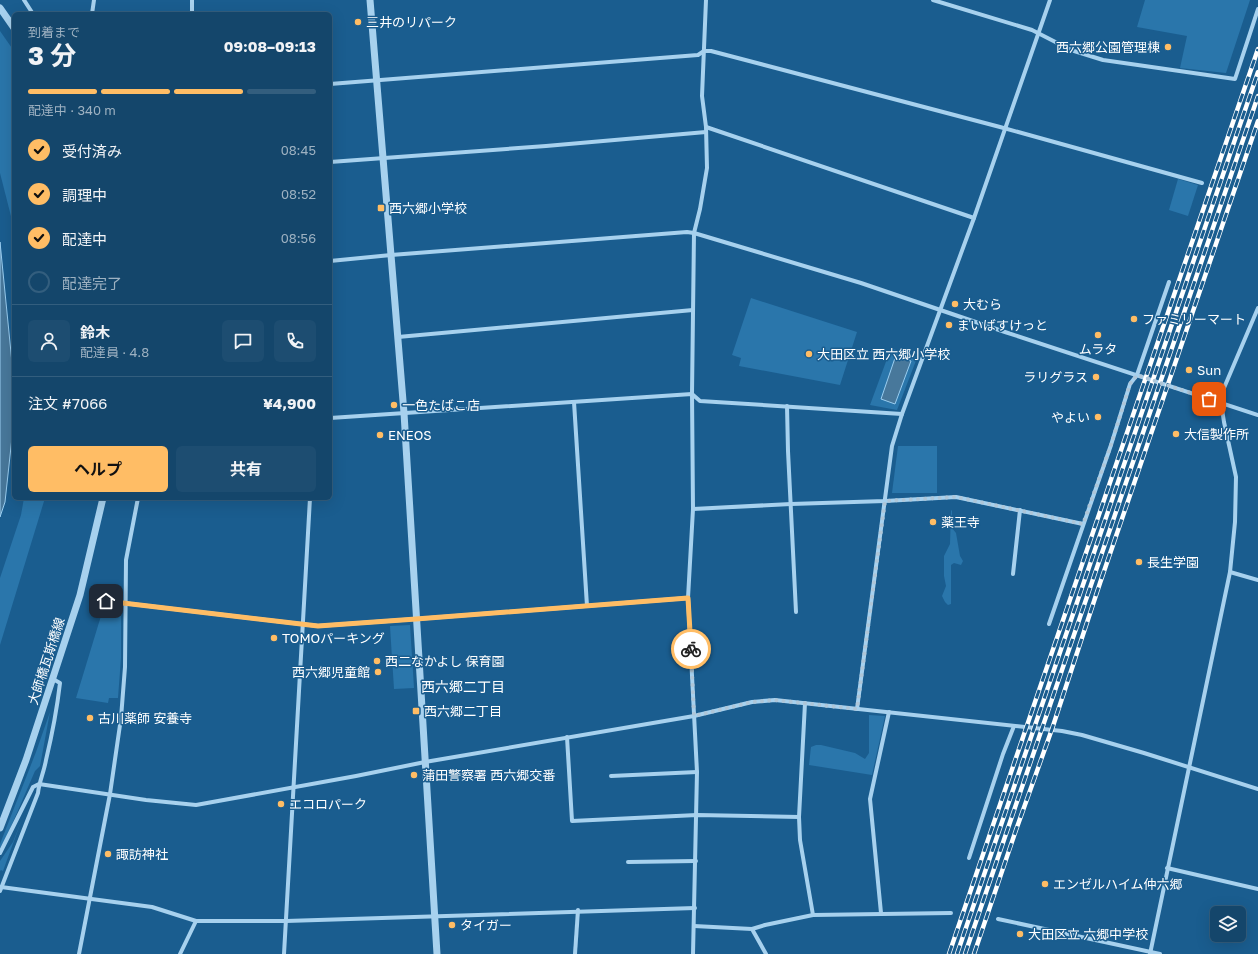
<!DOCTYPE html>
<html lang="ja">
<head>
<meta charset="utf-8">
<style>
	:root { --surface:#14466b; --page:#1d4d71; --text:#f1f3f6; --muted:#9db1c1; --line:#335e7e; --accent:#ffbd65 }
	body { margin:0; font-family:"Golos Text","Noto Sans JP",sans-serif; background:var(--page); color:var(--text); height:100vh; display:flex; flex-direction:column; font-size:15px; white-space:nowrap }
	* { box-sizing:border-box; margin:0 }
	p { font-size:13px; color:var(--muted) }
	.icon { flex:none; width:22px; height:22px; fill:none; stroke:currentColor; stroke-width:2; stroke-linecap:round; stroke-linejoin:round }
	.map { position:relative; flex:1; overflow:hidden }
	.side { position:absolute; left:12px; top:12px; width:320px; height:488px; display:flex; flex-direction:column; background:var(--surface); border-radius:6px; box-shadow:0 4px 16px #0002,0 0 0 1px var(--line) }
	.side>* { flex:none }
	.controls { position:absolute; left:1210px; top:906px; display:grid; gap:8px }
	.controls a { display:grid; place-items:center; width:36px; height:36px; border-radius:6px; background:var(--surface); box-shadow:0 4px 16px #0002,0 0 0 1px var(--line); font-size:20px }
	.pin { position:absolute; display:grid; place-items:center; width:34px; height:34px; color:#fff; margin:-17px; border-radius:8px; box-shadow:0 2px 6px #0006 }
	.courier { position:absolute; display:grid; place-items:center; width:40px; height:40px; margin:-20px; border:3px solid #ffbd65; border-radius:50%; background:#fff; color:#222; box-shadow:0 1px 5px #0007 }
	.overview em { font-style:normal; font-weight:700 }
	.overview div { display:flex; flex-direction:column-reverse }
	.overview { display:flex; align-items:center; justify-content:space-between; height:68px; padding:0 16px }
	h1 { font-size:26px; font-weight:700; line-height:30px }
	.bar { display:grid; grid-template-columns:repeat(4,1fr); gap:6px 4px; align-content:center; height:48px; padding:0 16px }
	.bar i { height:5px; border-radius:3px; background:var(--line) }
	.bar .on { background:var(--accent) }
	.bar p { grid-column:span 4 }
	.line { display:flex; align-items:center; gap:10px; padding:0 16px; border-top:1px solid var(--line) }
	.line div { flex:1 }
	.round { display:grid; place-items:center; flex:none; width:42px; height:42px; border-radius:6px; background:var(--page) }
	ol { padding:0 16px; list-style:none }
	li { display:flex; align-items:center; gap:12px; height:44px }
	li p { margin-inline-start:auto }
	li .icon { padding:4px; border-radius:50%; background:var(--accent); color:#111; stroke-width:4 }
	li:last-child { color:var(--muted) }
	li i { width:22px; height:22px; border:2px solid var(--line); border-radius:50% }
	.button { display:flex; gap:8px; margin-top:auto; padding:8px 16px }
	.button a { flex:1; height:46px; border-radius:6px; background:var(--accent); color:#111; font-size:16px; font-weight:700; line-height:46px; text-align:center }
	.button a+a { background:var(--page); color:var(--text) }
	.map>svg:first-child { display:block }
	.green { fill:#2a76ab; fill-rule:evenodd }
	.water { fill:#48789b; stroke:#9acef1 }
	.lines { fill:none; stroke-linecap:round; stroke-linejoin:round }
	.minor { stroke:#a7d1ee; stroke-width:4 }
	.tertiary { stroke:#a7d1ee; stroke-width:7 }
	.rail-casing { stroke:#fff; stroke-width:4.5 }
	.rail { stroke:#1a5d8f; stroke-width:3; stroke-dasharray:9; stroke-linecap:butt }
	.done { stroke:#afc6d8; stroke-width:4; stroke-dasharray:0 7.2 }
	.route { stroke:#ffbd65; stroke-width:5 }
	.poi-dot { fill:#ffbd65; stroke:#1a5d8f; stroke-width:1.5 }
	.labels { text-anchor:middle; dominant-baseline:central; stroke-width:3; stroke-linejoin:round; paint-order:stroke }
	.poi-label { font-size:13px; fill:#fff; stroke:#1a5d8f; text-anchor:start }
	.street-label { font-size:13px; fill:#fff; stroke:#1a5d8f }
	.neighbourhood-label { font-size:14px; fill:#fff; stroke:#1a5d8f }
</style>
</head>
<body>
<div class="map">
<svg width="1258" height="954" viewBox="0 0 1258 954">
	<rect width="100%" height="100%" fill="#1a5d8f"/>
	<!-- green -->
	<g class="green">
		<path d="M1145 0H1250L1226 73 1180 68 1187 36 1137 27Z"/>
		<path d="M0 31 14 51V228L0 173Z"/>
		<path d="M1178 179 1198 185 1188 216 1169 210Z"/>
		<path d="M751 298 857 332 840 385 739 366 741 358 732 355Z"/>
		<path d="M891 348 917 358 897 410 870 405ZM896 356 911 361 895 404Z"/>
		<path d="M898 446H937V493H892Z"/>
		<path d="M24 498H45L0 645V578L21 515Z"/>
		<path d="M952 510V528L956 533 960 556 963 561 961 565 954 563 951 565V604L948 605 945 602 942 596 946 586 944 576V556L950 544 951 511Z"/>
		<path d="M104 606 121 608V658L118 698H109L108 703 76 698Z"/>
		<path d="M410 625 414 688 394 689 390 626Z"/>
		<path d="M50 712 40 766 35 771 6 838 0 848V844L36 752Z"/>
		<path d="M869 715 885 716 872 775 809 765 811 747 816 745H821L855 753 865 759 869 753Z"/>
		<path d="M22 819 3 871 1 870 0 871V861L13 842Z"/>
	</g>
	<!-- water -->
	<g class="water">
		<path d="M0 242 14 383V419L5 502 0 517Z"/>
		<path d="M896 355 911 361 895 404 881 399Z"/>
	</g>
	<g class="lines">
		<!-- minor -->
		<g class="minor">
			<path d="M24 0 33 14"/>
			<path d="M933 0 1032 30 1071 50 1103 60 1235 79 1258 9"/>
			<path d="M92 14 94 0"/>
			<path d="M192 14V0"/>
			<path d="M330 84 698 55 704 51H711L1000 127 1202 183"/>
			<path d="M706 127 974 218"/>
			<path d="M330 162 546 146 706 132"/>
			<path d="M330 261 391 255 687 232 694 233 861 283 1005 332 1258 415"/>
			<path d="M398 337 693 310"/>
			<path d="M574 402 587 606"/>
			<path d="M787 406 788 451 796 612"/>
			<path d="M330 418 692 394 700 401 902 414"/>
			<path d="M693 509 791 504 885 501 956 497 1083 524"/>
			<path d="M1230 572 1258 580"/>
			<path d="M1013 574 1020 510"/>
			<path d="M106 601 318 626 416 619 688 598"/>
			<path d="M1049 624 1111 445 1130 384 1137 375 1169 282"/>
			<path d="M805 703 799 817 800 840 813 915"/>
			<path d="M857 709 892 446 902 414 974 218 1050 0"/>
			<path d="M567 737 572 821 697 815 799 817"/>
			<path d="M611 776 697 772"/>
			<path d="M0 853 33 787 39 784 146 800 196 805 356 776 425 762 694 716 752 702 775 700 1062 731 1082 735 1144 753 1258 789"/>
			<path d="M969 858 1003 754 1014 726"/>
			<path d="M628 862 696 861"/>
			<path d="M1167 868 1258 889"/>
			<path d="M1 887 152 907 196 921H286L695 908"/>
			<path d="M0 891 38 793C39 782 44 772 46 760 52 735 57 709 60 683L53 679"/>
			<path d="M881 913 870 799 889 712"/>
			<path d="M998 919 1160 954"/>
			<path d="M694 926 752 929 766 954"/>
			<path d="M752 929 765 925 813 915 951 913"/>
			<path d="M79 954 110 794 121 718 125 667 126 560 138 498"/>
			<path d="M180 954 196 921"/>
			<path d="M284 954 310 498"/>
			<path d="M575 954 578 910"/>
			<path d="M693 954 697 772 688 598 693 509 692 394 694 233 700 209 707 168 706 127 702 96 706 0"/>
			<path d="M1150 954 1230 572 1235 522 1236 477 1224 422 1221 403V395L1258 308"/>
		</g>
		<!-- tertiary -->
		<g class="tertiary">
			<path d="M370 0 404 413 437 954"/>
			<path d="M0 8 14 28"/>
			<path d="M0 828 26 760 80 595 103 498"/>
		</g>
		<!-- rail casing -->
		<g class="rail-casing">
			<g id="rail">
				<path d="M949 954 1258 49"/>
				<path d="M957 954 1258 72"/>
				<path d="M965 954 1258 96"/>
				<path d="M974 954 1016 830 1052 729 1100 583 1258 121"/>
			</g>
		</g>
		<!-- rail -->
		<use href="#rail" class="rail"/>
	</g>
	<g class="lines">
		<!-- done -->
		<path class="done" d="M691 649 694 716 752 702 775 700 857 709 885 501 956 497 1083 524 1111 445 1130 384 1137 375 1209 399"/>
		<!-- route -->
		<path class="route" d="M106 601 318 626 416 619 688 598 691 649"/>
	</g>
	<!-- markers -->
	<g class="poi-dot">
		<circle cx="358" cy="22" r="4"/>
		<circle cx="1168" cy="47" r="4"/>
		<rect x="377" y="204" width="8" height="8" rx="2"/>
		<circle cx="955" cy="304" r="4"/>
		<circle cx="1134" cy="319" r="4"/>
		<circle cx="949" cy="325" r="4"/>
		<circle cx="1098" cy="335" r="4"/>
		<circle cx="809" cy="354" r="4"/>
		<circle cx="1189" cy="370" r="4"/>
		<circle cx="1096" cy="377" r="4"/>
		<circle cx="394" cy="405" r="4"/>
		<circle cx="1098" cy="417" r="4"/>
		<circle cx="1176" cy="434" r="4"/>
		<circle cx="380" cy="435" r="4"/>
		<circle cx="933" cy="522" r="4"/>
		<circle cx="1139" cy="562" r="4"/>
		<circle cx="274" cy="638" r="4"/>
		<circle cx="377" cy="661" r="4"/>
		<circle cx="378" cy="672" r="4"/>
		<rect x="412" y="707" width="8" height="8" rx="2"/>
		<circle cx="90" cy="718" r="4"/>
		<circle cx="414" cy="775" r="4"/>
		<circle cx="281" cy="804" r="4"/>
		<circle cx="108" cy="854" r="4"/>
		<circle cx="1045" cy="884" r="4"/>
		<circle cx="452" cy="925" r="4"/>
		<circle cx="1020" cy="934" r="4"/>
	</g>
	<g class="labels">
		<!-- poi labels -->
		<g class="poi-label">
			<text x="366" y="22">三井のリパーク</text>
			<text x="1160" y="47" text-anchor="end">西六郷公園管理棟</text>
			<text x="389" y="208">西六郷小学校</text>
			<text x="963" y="304">大むら</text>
			<text x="1142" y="319">ファミリーマート</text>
			<text x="957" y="325">まいばすけっと</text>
			<text x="1098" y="349" text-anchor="middle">ムラタ</text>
			<text x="817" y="354">大田区立 西六郷小学校</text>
			<text x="1197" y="370">Sun</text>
			<text x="1088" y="377" text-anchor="end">ラリグラス</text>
			<text x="402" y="405">一色たばこ店</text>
			<text x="1090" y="417" text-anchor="end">やよい</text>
			<text x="1184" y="434">大信製作所</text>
			<text x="388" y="435">ENEOS</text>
			<text x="941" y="522">薬王寺</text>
			<text x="1147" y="562">長生学園</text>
			<text x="282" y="638">TOMOパーキング</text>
			<text x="385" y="661">西二なかよし 保育園</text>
			<text x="370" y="672" text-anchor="end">西六郷児童館</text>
			<text x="424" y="711">西六郷二丁目</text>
			<text x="98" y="718">古川薬師 安養寺</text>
			<text x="422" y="775">蒲田警察署 西六郷交番</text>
			<text x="289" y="804">エコロパーク</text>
			<text x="116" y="854">諏訪神社</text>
			<text x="1053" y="884">エンゼルハイム仲六郷</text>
			<text x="460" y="925">タイガー</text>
			<text x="1028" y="934">大田区立 六郷中学校</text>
		</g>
		<!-- street labels -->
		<g class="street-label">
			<text transform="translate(46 661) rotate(-72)">大師橋瓦斯橋線</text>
		</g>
		<!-- neighbourhood labels -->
		<g class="neighbourhood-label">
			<text x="463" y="686">西六郷二丁目</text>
		</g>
	</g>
</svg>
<div class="controls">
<a><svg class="icon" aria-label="layers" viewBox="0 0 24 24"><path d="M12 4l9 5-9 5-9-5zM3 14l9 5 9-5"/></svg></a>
</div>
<div class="pin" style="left:1209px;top:399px;background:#ea580c"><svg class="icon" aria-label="bag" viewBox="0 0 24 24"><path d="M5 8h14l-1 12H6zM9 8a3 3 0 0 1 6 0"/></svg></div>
<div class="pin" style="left:106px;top:601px;background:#1f2937"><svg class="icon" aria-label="home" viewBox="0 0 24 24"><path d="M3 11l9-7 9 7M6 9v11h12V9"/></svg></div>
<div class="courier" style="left:691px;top:649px"><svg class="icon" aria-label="bike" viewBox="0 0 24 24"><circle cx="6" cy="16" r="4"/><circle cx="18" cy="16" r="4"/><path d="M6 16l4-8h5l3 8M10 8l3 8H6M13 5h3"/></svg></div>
<section class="side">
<div class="overview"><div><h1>3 分</h1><p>到着まで</p></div><em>09:08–09:13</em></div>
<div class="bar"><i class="on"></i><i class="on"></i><i class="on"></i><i></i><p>配達中 · 340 m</p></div>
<ol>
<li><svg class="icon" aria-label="check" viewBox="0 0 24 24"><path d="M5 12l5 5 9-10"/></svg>受付済み<p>08:45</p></li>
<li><svg class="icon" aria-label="check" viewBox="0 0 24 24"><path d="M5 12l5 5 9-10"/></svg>調理中<p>08:52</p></li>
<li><svg class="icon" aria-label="check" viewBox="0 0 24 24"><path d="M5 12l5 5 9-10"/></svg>配達中<p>08:56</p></li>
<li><i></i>配達完了</li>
</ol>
<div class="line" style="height:72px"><a class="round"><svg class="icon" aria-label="person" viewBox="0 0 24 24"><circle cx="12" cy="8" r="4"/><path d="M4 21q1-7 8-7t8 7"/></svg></a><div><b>鈴木</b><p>配達員 · 4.8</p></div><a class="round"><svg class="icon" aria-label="chat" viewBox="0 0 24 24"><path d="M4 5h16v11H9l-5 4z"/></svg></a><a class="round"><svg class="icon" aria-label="phone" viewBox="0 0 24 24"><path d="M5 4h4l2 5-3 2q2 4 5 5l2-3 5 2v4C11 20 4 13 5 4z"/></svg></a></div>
<div class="line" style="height:52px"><div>注文 #7066</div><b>¥4,900</b></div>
<div class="button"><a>ヘルプ</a><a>共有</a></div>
</section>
</div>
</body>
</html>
